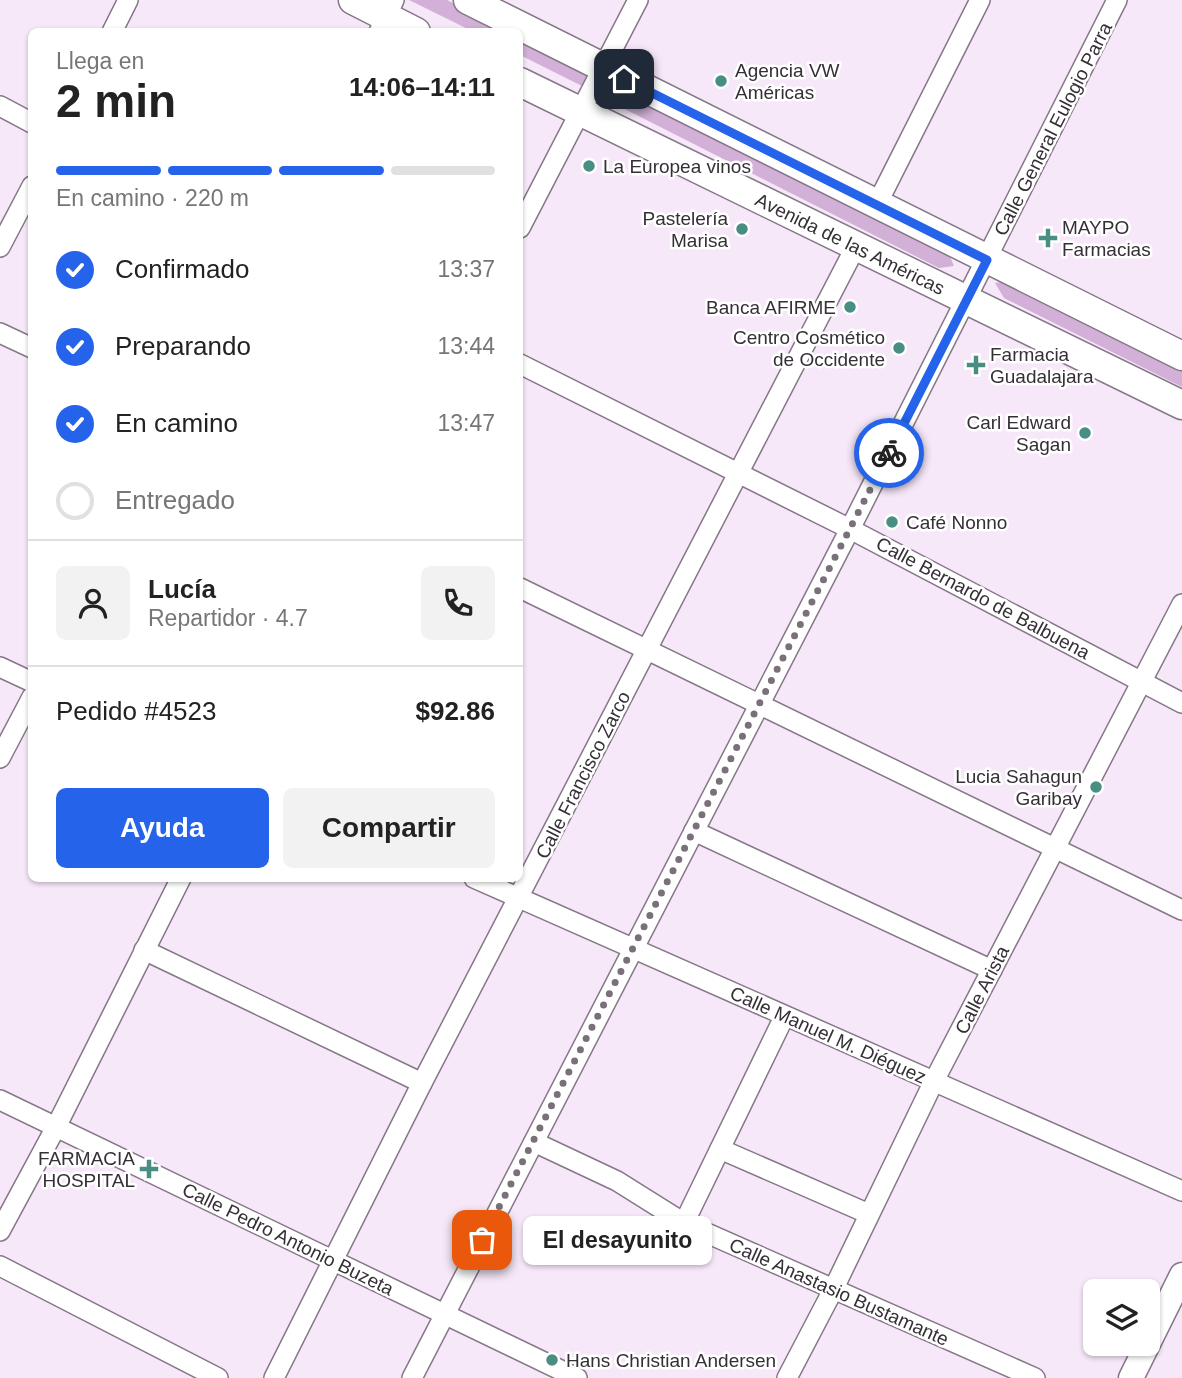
<!DOCTYPE html>
<html lang="es">
<head>
<meta charset="utf-8">
<style>
	:root { --surface:#fff; --page:#f2f2f2; --text:#222; --muted:#767676; --line:#e0e0e0; --accent:#2563eb }
	body { margin:0; font-family:Arial,sans-serif; background:var(--page); color:var(--text); height:100vh; display:flex; flex-direction:column; font-size:26px; white-space:nowrap }
	* { box-sizing:border-box; margin:0 }
	p { font-size:23px; color:var(--muted) }
	.icon { flex:none; width:38px; height:38px; fill:none; stroke:currentColor; stroke-width:2; stroke-linecap:round; stroke-linejoin:round }
	.map { position:relative; flex:1; overflow:hidden }
	.side { position:absolute; left:28px; top:28px; width:495px; height:854px; display:flex; flex-direction:column; background:var(--surface); border-radius:10px; box-shadow:0 2px 5px #0004 }
	.side>* { flex:none }
	.fabs { position:absolute; left:1083px; top:1279px; display:grid; gap:14px }
	.fabs a { display:grid; place-items:center; width:77px; height:77px; border-radius:10px; background:var(--surface); box-shadow:0 2px 5px #0004; font-size:35px }
	.pin { position:absolute; display:grid; place-items:center; width:60px; height:60px; color:#fff; margin:-30px; border-radius:14px; box-shadow:0 4px 10px #0006 }
	.courier { position:absolute; display:grid; place-items:center; width:70px; height:70px; margin:-35px; border:5px solid #2563eb; border-radius:50%; background:#fff; color:#222; box-shadow:0 2px 9px #0007 }
	.bubble { position:absolute; height:49px; border-radius:10px; background:var(--surface); box-shadow:0 2px 5px #0004; font-size:23px; font-weight:700; line-height:49px; text-align:center }
	.overview em { font-style:normal; font-weight:700 }
	.overview div { display:flex; flex-direction:column-reverse }
	.overview { display:flex; align-items:center; justify-content:space-between; height:119px; padding:0 28px }
	h1 { font-size:46px; font-weight:700; line-height:52px }
	.bar { display:grid; grid-template-columns:repeat(4,1fr); gap:10px 7px; align-content:center; height:84px; padding:0 28px }
	.bar i { height:9px; border-radius:5px; background:var(--line) }
	.bar .on { background:var(--accent) }
	.bar p { grid-column:span 4 }
	.line { display:flex; align-items:center; gap:18px; padding:0 28px; border-top:2px solid var(--line) }
	.line div { flex:1 }
	.round { display:grid; place-items:center; flex:none; width:74px; height:74px; border-radius:10px; background:var(--page) }
	ol { padding:0 28px; list-style:none }
	li { display:flex; align-items:center; gap:21px; height:77px }
	li p { margin-inline-start:auto }
	li .icon { padding:7px; border-radius:50%; background:var(--accent); color:#fff; stroke-width:4 }
	li:last-child { color:var(--muted) }
	li i { width:38px; height:38px; border:4px solid var(--line); border-radius:50% }
	.action { display:flex; gap:14px; margin-top:auto; padding:14px 28px }
	.action a { flex:1; height:80px; border-radius:10px; background:var(--accent); color:#fff; font-size:28px; font-weight:700; line-height:80px; text-align:center }
	.action a+a { background:var(--page); color:var(--text) }
	.map>svg:first-child { display:block }
	.green { fill:#d2b0d7 }
	.lines { fill:none; stroke-linecap:round; stroke-linejoin:round }
	.minor-casing { stroke:#857787; stroke-width:22 }
	.tertiary-casing { stroke:#857787; stroke-width:27 }
	.secondary-casing { stroke:#857787; stroke-width:31 }
	.minor { stroke:#fff; stroke-width:19 }
	.tertiary { stroke:#fff; stroke-width:24 }
	.secondary { stroke:#fff; stroke-width:28 }
	.done { stroke:#79707a; stroke-width:7; stroke-dasharray:0 12.6 }
	.route { stroke:#2563eb; stroke-width:9 }
	.poi-dot { fill:#498e83; stroke:#fff; stroke-width:2.5 }
	.labels { text-anchor:middle; dominant-baseline:central; stroke-width:5; stroke-linejoin:round; paint-order:stroke }
	.poi-label { font-size:19px; fill:#352f36; stroke:#fff; text-anchor:start }
	.street-label { font-size:19px; fill:#352f36; stroke:#fff }
</style>
</head>
<body>
<div class="map">
<svg width="1182" height="1378" viewBox="0 0 1182 1378">
	<rect width="100%" height="100%" fill="#f7e8f9"/>
	<!-- green -->
	<g class="green">
		<path d="M409 0H447L508 31H472Z"/>
		<path d="M520 37 588 72 582 86 520 55Z"/>
		<path d="M610 82 948 252 954 266 939 268 603 98 600 87Z"/>
		<path d="M1012 280 1182 365V387L1004 298 995 283Z"/>
	</g>
	<g class="lines">
		<!-- minor casing -->
		<g class="minor-casing">
			<g id="minor">
				<path d="M112 32 128 0"/>
				<path d="M379 32 394 0"/>
				<path d="M0 106 32 123"/>
				<path d="M877 204 980 0"/>
				<path d="M520 228 638 0"/>
				<path d="M0 247 32 186"/>
				<path d="M0 333 32 348"/>
				<path d="M520 364 850 529 1182 703"/>
				<path d="M520 588 1182 910"/>
				<path d="M0 667 32 682"/>
				<path d="M0 758 32 697"/>
				<path d="M694 831 992 970"/>
				<path d="M474 878 1182 1191"/>
				<path d="M144 950 422 1083"/>
				<path d="M0 1100 577 1378"/>
				<path d="M534 1142 617 1181 684 1223 1035 1378"/>
				<path d="M720 1149 869 1214"/>
				<path d="M684 1223 784 1017"/>
				<path d="M0 1231 56 1127 181 878"/>
				<path d="M0 1266 218 1378"/>
				<path d="M274 1378 422 1083 855 248"/>
				<path d="M412 1378 850 529 1117 0"/>
				<path d="M787 1378 833 1290 934 1081 1182 604"/>
			</g>
		</g>
		<!-- tertiary casing -->
		<g class="tertiary-casing">
			<path id="tertiary" d="M1131 1378 1182 1275"/>
		</g>
		<!-- secondary casing -->
		<g class="secondary-casing">
			<g id="secondary">
				<path d="M353 0 416 32"/>
				<path d="M468 0 1182 356"/>
				<path d="M520 82 1182 405"/>
			</g>
		</g>
		<!-- minor -->
		<use href="#minor" class="minor"/>
		<!-- tertiary -->
		<use href="#tertiary" class="tertiary"/>
		<!-- secondary -->
		<use href="#secondary" class="secondary"/>
	</g>
	<g class="lines">
		<!-- done -->
		<path class="done" d="M482 1240 889 453"/>
		<!-- route -->
		<path class="route" d="M624 79 987 260 889 453"/>
	</g>
	<!-- markers -->
	<g class="poi-dot">
		<circle cx="721" cy="81" r="7"/>
		<circle cx="589" cy="166" r="7"/>
		<circle cx="742" cy="229" r="7"/>
		<path d="M1044.5 227.5h7v7h7v7h-7v7h-7v-7h-7v-7h7z"/>
		<circle cx="850" cy="307" r="7"/>
		<circle cx="899" cy="348" r="7"/>
		<path d="M972.5 354.5h7v7h7v7h-7v7h-7v-7h-7v-7h7z"/>
		<circle cx="1085" cy="433" r="7"/>
		<circle cx="892" cy="522" r="7"/>
		<circle cx="1096" cy="787" r="7"/>
		<path d="M145.5 1158.5h7v7h7v7h-7v7h-7v-7h-7v-7h7z"/>
		<circle cx="552" cy="1360" r="7"/>
	</g>
	<g class="labels">
		<!-- poi labels -->
		<g class="poi-label">
			<text x="735" y="70">Agencia VW<tspan x="735" dy="22">Américas</tspan></text>
			<text x="603" y="166">La Europea vinos</text>
			<text x="728" y="218" text-anchor="end">Pastelería<tspan x="728" dy="22">Marisa</tspan></text>
			<text x="1062" y="227">MAYPO<tspan x="1062" dy="22">Farmacias</tspan></text>
			<text x="836" y="307" text-anchor="end">Banca AFIRME</text>
			<text x="885" y="337" text-anchor="end">Centro Cosmético<tspan x="885" dy="22">de Occidente</tspan></text>
			<text x="990" y="354">Farmacia<tspan x="990" dy="22">Guadalajara</tspan></text>
			<text x="1071" y="422" text-anchor="end">Carl Edward<tspan x="1071" dy="22">Sagan</tspan></text>
			<text x="906" y="522">Café Nonno</text>
			<text x="1082" y="776" text-anchor="end">Lucia Sahagun<tspan x="1082" dy="22">Garibay</tspan></text>
			<text x="135" y="1158" text-anchor="end">FARMACIA<tspan x="135" dy="22">HOSPITAL</tspan></text>
			<text x="566" y="1360">Hans Christian Andersen</text>
		</g>
		<!-- street labels -->
		<g class="street-label">
			<text transform="translate(1053 129) rotate(-63)">Calle General Eulogio Parra</text>
			<text transform="translate(850 244) rotate(26)">Avenida de las Américas</text>
			<text transform="translate(983 598) rotate(28)">Calle Bernardo de Balbuena</text>
			<text transform="translate(583 775) rotate(-63)">Calle Francisco Zarco</text>
			<text transform="translate(982 990) rotate(-63)">Calle Arista</text>
			<text transform="translate(828 1035) rotate(24)">Calle Manuel M. Diéguez</text>
			<text transform="translate(288 1239) rotate(26)">Calle Pedro Antonio Buzeta</text>
			<text transform="translate(839 1292) rotate(24)">Calle Anastasio Bustamante</text>
		</g>
	</g>
</svg>
<div class="fabs">
<a><svg class="icon" aria-label="layers" viewBox="0 0 24 24"><path d="M12 4l9 5-9 5-9-5zM3 14l9 5 9-5"/></svg></a>
</div>
<div class="pin" style="left:482px;top:1240px;background:#ea580c"><svg class="icon" aria-label="bag" viewBox="0 0 24 24"><path d="M5 8h14l-1 12H6zM9 8a3 3 0 0 1 6 0"/></svg></div>
<div class="pin" style="left:624px;top:79px;background:#1f2937"><svg class="icon" aria-label="home" viewBox="0 0 24 24"><path d="M3 11l9-7 9 7M6 9v11h12V9"/></svg></div>
<div class="courier" style="left:889px;top:453px"><svg class="icon" aria-label="bike" viewBox="0 0 24 24"><circle cx="6" cy="16" r="4"/><circle cx="18" cy="16" r="4"/><path d="M6 16l4-8h5l3 8M10 8l3 8H6M13 5h3"/></svg></div>
<div class="bubble" style="left:523px;top:1216px;width:189px">El desayunito</div>
<section class="side">
<div class="overview"><div><h1>2 min</h1><p>Llega en</p></div><em>14:06–14:11</em></div>
<div class="bar"><i class="on"></i><i class="on"></i><i class="on"></i><i></i><p>En camino · 220 m</p></div>
<ol>
<li><svg class="icon" aria-label="check" viewBox="0 0 24 24"><path d="M5 12l5 5 9-10"/></svg>Confirmado<p>13:37</p></li>
<li><svg class="icon" aria-label="check" viewBox="0 0 24 24"><path d="M5 12l5 5 9-10"/></svg>Preparando<p>13:44</p></li>
<li><svg class="icon" aria-label="check" viewBox="0 0 24 24"><path d="M5 12l5 5 9-10"/></svg>En camino<p>13:47</p></li>
<li><i></i>Entregado</li>
</ol>
<div class="line" style="height:126px"><a class="round"><svg class="icon" aria-label="person" viewBox="0 0 24 24"><circle cx="12" cy="8" r="4"/><path d="M4 21q1-7 8-7t8 7"/></svg></a><div><b>Lucía</b><p>Repartidor · 4.7</p></div><a class="round"><svg class="icon" aria-label="phone" viewBox="0 0 24 24"><path d="M5 4h4l2 5-3 2q2 4 5 5l2-3 5 2v4C11 20 4 13 5 4z"/></svg></a></div>
<div class="line" style="height:91px"><div>Pedido #4523</div><b>$92.86</b></div>
<div class="action"><a>Ayuda</a><a>Compartir</a></div>
</section>
</div>
</body>
</html>
